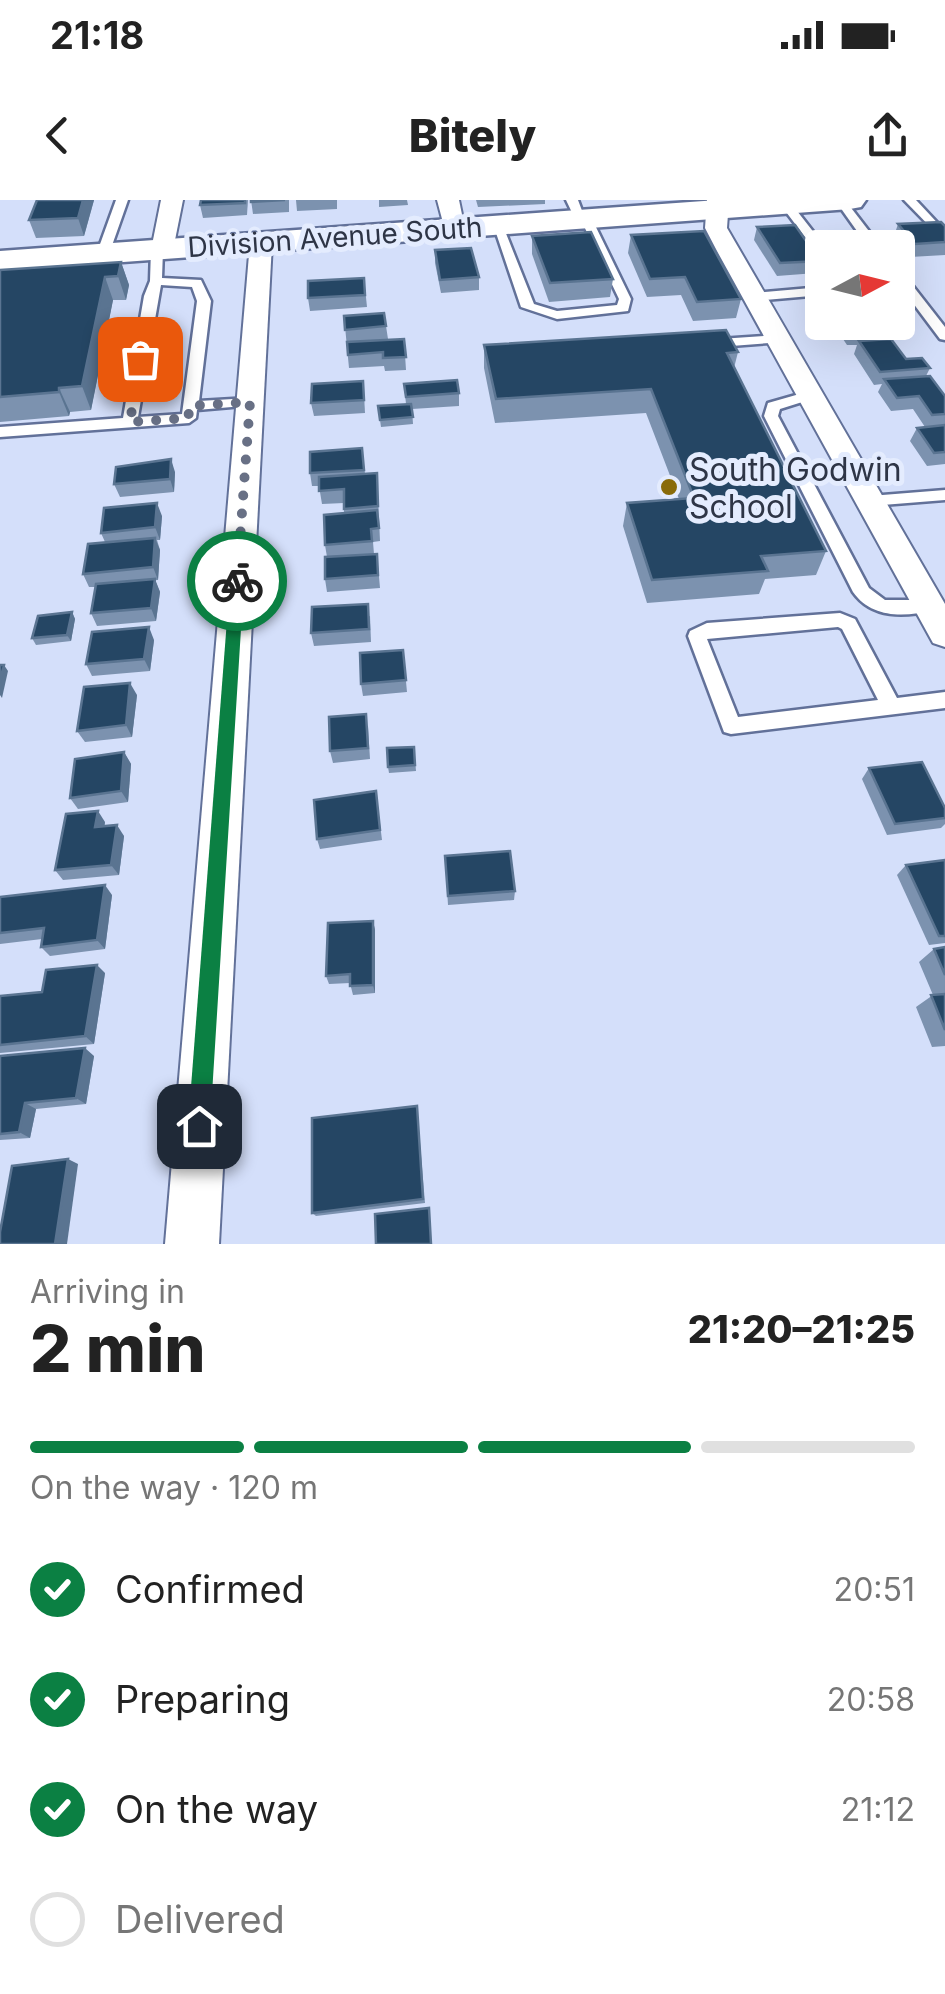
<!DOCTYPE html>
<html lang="en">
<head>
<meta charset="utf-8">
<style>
	:root { --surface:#fff; --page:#f2f2f2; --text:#222; --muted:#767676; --line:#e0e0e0; --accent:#0b8043 }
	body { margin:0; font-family:Inter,sans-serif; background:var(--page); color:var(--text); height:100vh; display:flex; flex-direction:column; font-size:38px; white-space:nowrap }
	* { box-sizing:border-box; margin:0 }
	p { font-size:32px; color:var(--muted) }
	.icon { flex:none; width:55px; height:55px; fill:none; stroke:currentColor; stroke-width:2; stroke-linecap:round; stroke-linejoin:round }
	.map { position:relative; height:1044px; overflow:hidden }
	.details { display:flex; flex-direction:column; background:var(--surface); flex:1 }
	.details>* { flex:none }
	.needle { width:65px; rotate:83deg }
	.tools { position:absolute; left:805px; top:30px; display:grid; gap:20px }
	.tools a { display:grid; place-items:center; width:110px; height:110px; border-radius:10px; background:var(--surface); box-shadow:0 10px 40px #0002; font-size:50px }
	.pin { position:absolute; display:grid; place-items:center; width:85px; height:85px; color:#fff; margin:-42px; border-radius:20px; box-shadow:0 5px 15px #0006 }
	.courier { position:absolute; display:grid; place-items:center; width:100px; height:100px; margin:-50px; border:8px solid #0b8043; border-radius:50%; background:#fff; color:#222; box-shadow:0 2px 12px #0007 }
	.head em { font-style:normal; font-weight:800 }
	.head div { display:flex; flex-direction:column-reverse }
	.head { display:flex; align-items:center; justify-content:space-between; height:170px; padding:0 30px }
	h1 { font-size:65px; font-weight:800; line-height:75px }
	.bar { display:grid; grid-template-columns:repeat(4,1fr); gap:15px 10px; align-content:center; height:120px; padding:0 30px }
	.bar i { height:12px; border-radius:8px; background:var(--line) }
	.bar .current { background:var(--accent) }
	.bar p { grid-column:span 4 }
	ol { padding:0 30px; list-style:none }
	li { display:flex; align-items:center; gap:30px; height:110px }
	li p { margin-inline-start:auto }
	li .icon { padding:10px; border-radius:50%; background:var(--accent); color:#fff; stroke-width:4 }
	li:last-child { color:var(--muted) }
	li i { width:55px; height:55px; border:5px solid var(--line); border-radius:50% }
	.status { display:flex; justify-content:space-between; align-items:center; height:70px; padding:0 50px; background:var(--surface); direction:ltr }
	.status svg { height:28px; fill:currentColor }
	header { display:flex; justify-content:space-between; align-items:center; height:130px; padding:0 30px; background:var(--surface); font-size:45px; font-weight:800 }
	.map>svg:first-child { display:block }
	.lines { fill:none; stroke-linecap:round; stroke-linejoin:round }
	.service-casing { stroke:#627199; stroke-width:5 }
	.minor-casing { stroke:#627199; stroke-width:4 }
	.primary-casing { stroke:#627199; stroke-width:5 }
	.service { fill:#fff; fill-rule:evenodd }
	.minor { fill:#fff; fill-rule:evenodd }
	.primary { fill:#fff; fill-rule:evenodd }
	.wall { fill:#7c92af }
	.shaded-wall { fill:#5a7491 }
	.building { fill:#254664; stroke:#5a7491; stroke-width:2.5 }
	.route { fill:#0b8043 }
	.done { stroke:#687085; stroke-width:10; stroke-dasharray:0 18 }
	.poi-dot { fill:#896b0a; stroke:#e4ecfe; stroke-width:4 }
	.labels { text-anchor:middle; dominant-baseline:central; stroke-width:10; stroke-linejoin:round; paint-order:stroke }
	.far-street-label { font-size:28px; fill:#2e3546; stroke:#e4ecfe }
	.poi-label { font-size:32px; fill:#2e3546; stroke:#e4ecfe; text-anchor:start }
</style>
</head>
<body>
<div class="status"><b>21:18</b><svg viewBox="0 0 49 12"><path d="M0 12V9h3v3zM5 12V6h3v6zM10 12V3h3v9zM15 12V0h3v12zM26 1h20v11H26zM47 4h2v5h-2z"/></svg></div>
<header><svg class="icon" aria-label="back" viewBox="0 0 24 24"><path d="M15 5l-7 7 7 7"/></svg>Bitely<svg class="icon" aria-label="share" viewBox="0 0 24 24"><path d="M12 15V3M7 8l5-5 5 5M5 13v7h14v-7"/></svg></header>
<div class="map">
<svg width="945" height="1044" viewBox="0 0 945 1044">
	<rect width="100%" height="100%" fill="#d4dffa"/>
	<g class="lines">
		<!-- service casing -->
		<g class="service-casing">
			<g id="service">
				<path d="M116 0H128L109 54 99 57V47Z"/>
				<path d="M566 0H578L584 16 592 19 631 99 628 111 557 119 521 107 493 24 503 26 534 104 557 111 617 105 619 99 582 22 576 21Z"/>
				<path d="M835 0H845L882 48H869Z"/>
				<path d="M904 0H916L945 31V42Z"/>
				<path d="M782 2H790L826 48H822V55L818 54 780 4Z"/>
				<path d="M157 46 163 50 162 78 201 80 211 101 199 201 250 198 255 199V205L197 210 196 218 189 223 0 237V227L123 218 144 96 150 81 151 50ZM161 85 192 87 197 101 182 214 138 217Z"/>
				<path d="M898 71 902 72 945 127V140L940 139 898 83Z"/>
				<path d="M822 87V95L754 101 748 97 754 93Z"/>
				<path d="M778 135 785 139 783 142 705 148 698 144 705 140Z"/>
				<path d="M810 191 815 192V198L780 209 778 216 869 388 885 400H934L937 405 934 410C905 417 872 419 853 392L764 216 768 203Z"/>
				<path d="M945 290V300L870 306 862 301 870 296Z"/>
				<path d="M840 413 855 419 897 498 945 492V508L731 534 724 532 688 436 690 431 707 423ZM838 427 842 429 878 500 738 517 707 439Z"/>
			</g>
		</g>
		<!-- minor casing -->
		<g class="minor-casing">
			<g id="minor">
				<path d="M161 0H183L173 50 162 57 151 50Z"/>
				<path d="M437 0H459L465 29 462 34H446Z"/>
				<path d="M707 0H729L727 28 945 404V447L933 443 717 51 705 28Z"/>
				<path d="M261 36 272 43 219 1044H165L250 43Z"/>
			</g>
		</g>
		<!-- primary casing -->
		<g class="primary-casing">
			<path id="primary" d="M718 0H866L861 7 850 9 0 71V51Z"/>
		</g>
		<!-- service -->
		<use href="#service" class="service"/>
		<!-- minor -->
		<use href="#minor" class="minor"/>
		<!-- primary -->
		<use href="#primary" class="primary"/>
	</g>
	<!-- wall -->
	<g class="wall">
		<path d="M37 0H94L84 36 36 38 29 20Z"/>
		<path d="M248 0 247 15 203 18 200 5Z"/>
		<path d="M251 0H289V12L253 14Z"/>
		<path d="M296 0H337V9L297 11Z"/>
		<path d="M379 0H407L408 5 379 7Z"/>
		<path d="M476 0H545V4L478 7Z"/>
		<path d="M898 24 945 26V55L910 57 894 36Z"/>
		<path d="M757 27 820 61 816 73 777 76 754 40Z"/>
		<path d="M631 35 741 99 736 118 693 121 681 95 647 97 628 53Z"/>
		<path d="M532 36 613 79 610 97 549 102 532 54Z"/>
		<path d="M435 50 479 77V90L441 93 435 63Z"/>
		<path d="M121 62 129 85 126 100H113L91 210 70 212 69 216 0 222V70Z"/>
		<path d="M364 78 367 107 310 111 308 98Z"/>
		<path d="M344 116 386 126 388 139H404L406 170 385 171 384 166 349 168Z"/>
		<path d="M836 122H883L888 130 885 139 906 159 930 168 926 176 945 196V264L927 266 910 241 917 228 925 227 913 209 891 211 878 192 882 184 874 185 854 154 857 145H847L835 127Z"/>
		<path d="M484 145 738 152 734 168 826 351 816 375 765 379 759 394 647 403 623 326 627 303 679 299 646 213 495 223 484 168Z"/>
		<path d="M404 184 459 193V206L412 209 413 224 381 227 378 206 406 204Z"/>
		<path d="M364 194 365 213 314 216 311 203Z"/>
		<path d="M362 248 365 274 377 273 380 341 373 342 374 354H377L380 388 327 392 325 379 327 357 325 345 344 313V303L322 304 319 286H312L310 273Z"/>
		<path d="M175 272 174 292 120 297 114 284Z"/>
		<path d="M162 316 160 340H157L160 350 158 380H155L160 392 156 421 97 426 91 413 96 387H89L83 374 105 342 101 333Z"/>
		<path d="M72 412 75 419 71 441 36 445 32 438Z"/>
		<path d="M370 416 371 442 314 446 311 433Z"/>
		<path d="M154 440 150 471 92 476 86 464Z"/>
		<path d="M403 450 407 492 363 496 361 484Z"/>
		<path d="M137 495 132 537 85 542 77 531Z"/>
		<path d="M368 526 370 559 333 563 330 551Z"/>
		<path d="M414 547 416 571 389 573 388 567Z"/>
		<path d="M124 552 131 564 128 602 78 609 70 598Z"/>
		<path d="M869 568 945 608V624L941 628 887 635 862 579Z"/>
		<path d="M376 591 382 640 320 649 317 639Z"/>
		<path d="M105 622 104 626 124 636 119 675 63 680 55 670Z"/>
		<path d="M445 656 515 691 514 700 448 705Z"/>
		<path d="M945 660V743L929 745 897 675 906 665Z"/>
		<path d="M112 695 105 749 50 756 41 747 42 739 0 744V697Z"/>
		<path d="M373 721 375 730V793L353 795 350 783 329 784 326 776Z"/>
		<path d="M945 747V846L932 847 916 807 933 795 919 762 934 749Z"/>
		<path d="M105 773 94 844 0 853V796L42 792Z"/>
		<path d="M0 856H94L86 904 36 909 30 938 0 940Z"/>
		<path d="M417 906 425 1003 316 1016 312 1013Z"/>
	</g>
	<!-- shaded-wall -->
	<g class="shaded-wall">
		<path d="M83 0H94L84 36 78 18Z"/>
		<path d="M121 62 129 85 126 100 118 76Z"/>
		<path d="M105 77 113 100 91 210 82 186Z"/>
		<path d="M59 188 70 212 69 216 59 192Z"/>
		<path d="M171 259 175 272 174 292 170 279Z"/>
		<path d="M157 303 162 316 160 340 155 327Z"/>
		<path d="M155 338 160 350 158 380 153 367Z"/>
		<path d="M155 379 160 392 156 421 151 408Z"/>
		<path d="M72 412 75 419 71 441 67 435Z"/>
		<path d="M149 427 154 440 150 471 144 459Z"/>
		<path d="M4 465 8 471 2 498 0 495V482Z"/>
		<path d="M130 483 137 495 132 537 126 525Z"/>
		<path d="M124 552 131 564 128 602 121 591Z"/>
		<path d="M98 611 105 622 103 638 95 627Z"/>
		<path d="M117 625 124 636 119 675 111 665Z"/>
		<path d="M105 685 112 695 105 749 97 740Z"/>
		<path d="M373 721 375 730V793L373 785Z"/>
		<path d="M97 765 105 773 94 844 85 836Z"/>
		<path d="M85 848 94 856 86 904 76 898Z"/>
		<path d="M25 903 36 909 30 938 19 932Z"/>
		<path d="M68 959 78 964 67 1044H55Z"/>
	</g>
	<!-- building -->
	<g class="building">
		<path d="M37 0H83L78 18 29 20Z"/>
		<path d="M201 0H245V3L200 5Z"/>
		<path d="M251 0H285L251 2Z"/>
		<path d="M941 22 945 26V42L915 44 898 24Z"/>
		<path d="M795 25 820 61 780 63 757 27Z"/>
		<path d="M704 31 741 99 697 102 685 77 650 79 631 35Z"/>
		<path d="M591 32 613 79 550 83 532 36Z"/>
		<path d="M471 48 479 77 440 80 435 50Z"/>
		<path d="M121 62 118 76 105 77 82 186 59 188V192L0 197V70Z"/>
		<path d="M364 78 365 95 308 98V81Z"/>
		<path d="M384 113 386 126 345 130 344 116Z"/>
		<path d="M845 122H883L888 130 852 132Z"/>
		<path d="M726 130 738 152 727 153 826 351 761 356 768 371 652 380 627 303 694 298 651 189 496 199 484 145Z"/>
		<path d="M404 139 406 157 383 158V152L348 155 347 142Z"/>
		<path d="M891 139 906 159 922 158 930 168 880 172 859 141Z"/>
		<path d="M930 176 945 196V214L932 215 919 196 897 198 884 179Z"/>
		<path d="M457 180 459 193 406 197 404 184Z"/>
		<path d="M363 181 364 200 311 203 312 184Z"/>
		<path d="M411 204 413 217 380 220 378 206Z"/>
		<path d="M945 225V252L934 253 917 228Z"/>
		<path d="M362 248 364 270 310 273V252Z"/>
		<path d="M171 259 170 279 114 284 116 267Z"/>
		<path d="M377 273 378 306 344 309V289L319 291V277Z"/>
		<path d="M157 303 155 327 101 333 104 308Z"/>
		<path d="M377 310 379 328 371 329 372 341 325 345 324 315Z"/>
		<path d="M155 338 153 367 83 374 88 344Z"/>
		<path d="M377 354 378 375 325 379V357Z"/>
		<path d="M155 379 151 408 91 413 96 384Z"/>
		<path d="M368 404 369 429 311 433 312 407Z"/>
		<path d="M72 412 67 435 32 438 38 416Z"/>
		<path d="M149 427 144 459 86 464 92 432Z"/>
		<path d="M403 450 406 480 361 484 360 453Z"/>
		<path d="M0 465H4L0 482Z"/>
		<path d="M130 483 126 525 77 531 84 487Z"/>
		<path d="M366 514 368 548 330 551 329 517Z"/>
		<path d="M414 547 415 565 388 567 387 548Z"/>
		<path d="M124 552 121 591 70 598 75 559Z"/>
		<path d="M922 562 945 608V618L895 624 869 568Z"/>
		<path d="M376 591 380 630 317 639 314 600Z"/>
		<path d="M98 611 95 627 117 625 111 665 55 670 66 614Z"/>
		<path d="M510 651 515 691 448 696 445 656Z"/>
		<path d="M945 660V736H939L906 665Z"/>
		<path d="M105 685 97 740 41 747 44 728 0 733V697Z"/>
		<path d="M373 721V785L350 786V774L326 776 328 723Z"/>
		<path d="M945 747V775L934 749Z"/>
		<path d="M97 765 85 836 0 845V796L42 792 46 770Z"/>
		<path d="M945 794V830L931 795Z"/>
		<path d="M85 848 76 898 25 903 19 932 0 934V856Z"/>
		<path d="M417 906 423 999 312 1013V918Z"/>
		<path d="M68 959 55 1044H0V1032L12 966Z"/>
		<path d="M429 1008 431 1044H376L375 1014Z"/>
	</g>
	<!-- route -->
	<path class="route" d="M237 376 244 381 210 926 207 933 199 936 192 933 188 926 230 381Z"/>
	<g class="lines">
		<!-- done -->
		<path class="done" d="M140 159 130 222 188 218 190 206 250 202 237 381"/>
	</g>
	<!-- markers -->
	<circle class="poi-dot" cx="669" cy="287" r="10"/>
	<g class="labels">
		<!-- far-street labels -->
		<g class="far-street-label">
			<text transform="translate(335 37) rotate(-4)">Division Avenue South</text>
		</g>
		<!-- poi labels -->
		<g class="poi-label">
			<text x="689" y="269">South Godwin<tspan x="689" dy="37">School</tspan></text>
		</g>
	</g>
</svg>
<div class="tools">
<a><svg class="needle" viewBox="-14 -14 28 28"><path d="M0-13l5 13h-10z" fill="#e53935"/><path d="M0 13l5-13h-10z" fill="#767676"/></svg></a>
</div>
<div class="pin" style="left:140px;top:159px;background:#ea580c"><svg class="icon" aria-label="bag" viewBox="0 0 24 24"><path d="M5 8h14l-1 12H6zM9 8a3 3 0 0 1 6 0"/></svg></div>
<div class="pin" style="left:199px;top:926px;background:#1f2937"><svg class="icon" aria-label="home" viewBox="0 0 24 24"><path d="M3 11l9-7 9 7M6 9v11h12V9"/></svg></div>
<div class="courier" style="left:237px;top:381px"><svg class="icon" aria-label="bike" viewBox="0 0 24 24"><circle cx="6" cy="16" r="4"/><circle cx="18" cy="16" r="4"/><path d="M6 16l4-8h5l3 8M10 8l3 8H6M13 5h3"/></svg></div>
</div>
<section class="details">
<div class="head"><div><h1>2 min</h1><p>Arriving in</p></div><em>21:20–21:25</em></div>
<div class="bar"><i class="current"></i><i class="current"></i><i class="current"></i><i></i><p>On the way · 120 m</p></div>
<ol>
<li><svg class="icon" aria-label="check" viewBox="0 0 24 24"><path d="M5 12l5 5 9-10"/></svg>Confirmed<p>20:51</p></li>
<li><svg class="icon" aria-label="check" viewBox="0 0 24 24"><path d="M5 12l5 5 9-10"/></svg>Preparing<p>20:58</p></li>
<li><svg class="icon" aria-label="check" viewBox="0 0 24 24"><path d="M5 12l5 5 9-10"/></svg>On the way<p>21:12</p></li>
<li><i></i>Delivered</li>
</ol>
</section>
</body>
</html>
